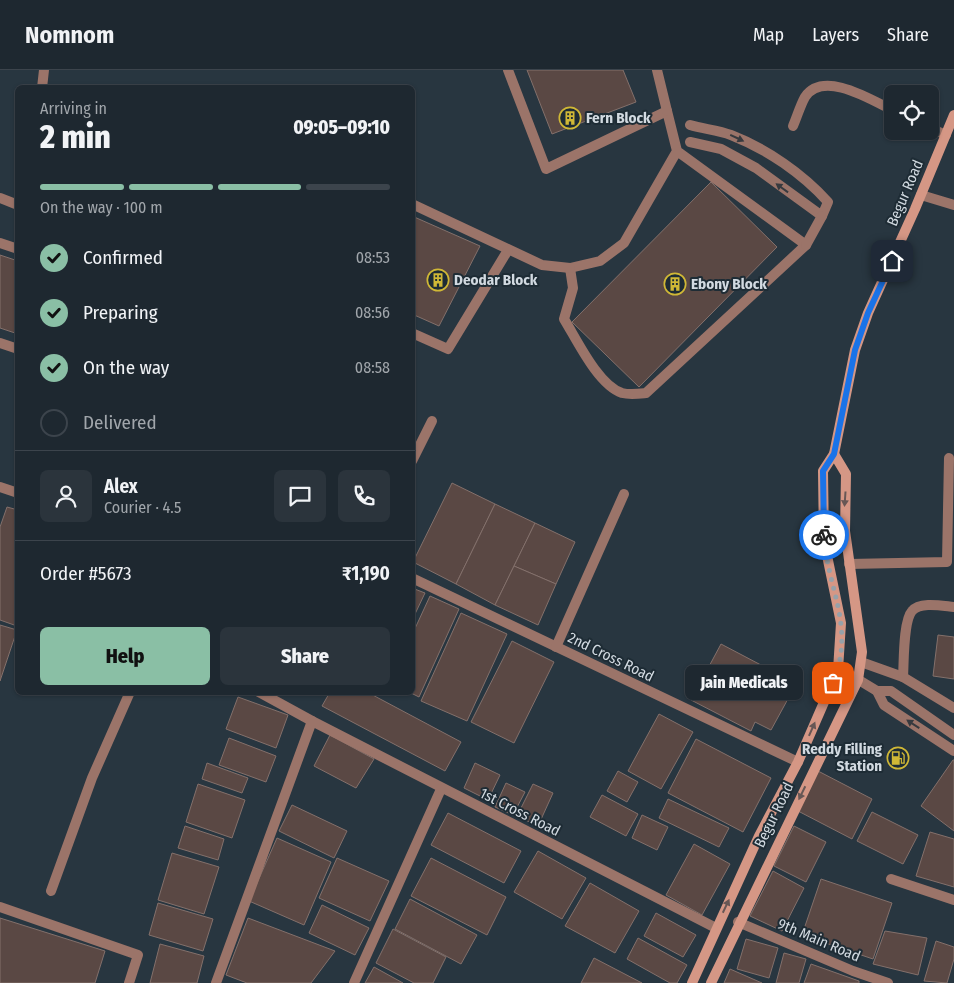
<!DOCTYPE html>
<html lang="en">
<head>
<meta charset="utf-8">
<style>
	:root { --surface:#1e2830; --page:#2b343c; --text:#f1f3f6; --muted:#a1a6ab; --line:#3c444c; --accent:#8abfa5 }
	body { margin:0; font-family:"Fira Sans Condensed",sans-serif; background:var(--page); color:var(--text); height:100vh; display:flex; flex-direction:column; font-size:19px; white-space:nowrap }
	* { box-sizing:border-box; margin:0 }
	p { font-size:16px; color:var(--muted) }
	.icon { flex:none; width:28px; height:28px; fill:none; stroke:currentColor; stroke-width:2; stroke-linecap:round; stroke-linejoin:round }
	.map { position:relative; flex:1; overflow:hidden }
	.drawer { position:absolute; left:15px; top:15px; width:400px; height:610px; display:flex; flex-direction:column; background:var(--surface); border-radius:8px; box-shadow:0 1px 4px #0004,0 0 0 1px var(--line) }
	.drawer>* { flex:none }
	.tools { position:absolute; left:884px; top:15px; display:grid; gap:10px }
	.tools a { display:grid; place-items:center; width:55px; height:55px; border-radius:8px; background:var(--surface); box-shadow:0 1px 4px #0004,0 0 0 1px var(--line); font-size:25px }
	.pin { position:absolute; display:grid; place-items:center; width:42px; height:42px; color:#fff; margin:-21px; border-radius:10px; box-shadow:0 2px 8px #0006 }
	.courier { position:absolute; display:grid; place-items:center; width:50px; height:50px; margin:-25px; border:4px solid #1a73e8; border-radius:50%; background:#fff; color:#222; box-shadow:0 1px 6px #0007 }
	.bubble { position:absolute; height:35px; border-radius:8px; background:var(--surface); box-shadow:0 1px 4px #0004,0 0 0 1px var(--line); font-size:16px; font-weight:800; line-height:35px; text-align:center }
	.summary em { font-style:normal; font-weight:800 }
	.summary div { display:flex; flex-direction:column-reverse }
	.summary { display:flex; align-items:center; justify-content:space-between; height:85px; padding:0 25px }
	h1 { font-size:32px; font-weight:800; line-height:38px }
	.bar { display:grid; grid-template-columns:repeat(4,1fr); gap:8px 5px; align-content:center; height:60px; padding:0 25px }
	.bar i { height:6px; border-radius:4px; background:var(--line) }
	.bar .on { background:var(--accent) }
	.bar p { grid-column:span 4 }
	.line { display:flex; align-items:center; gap:12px; padding:0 25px; border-top:1px solid var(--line) }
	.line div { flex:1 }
	.round { display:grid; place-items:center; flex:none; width:52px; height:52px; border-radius:8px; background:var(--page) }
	ol { padding:0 25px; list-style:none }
	li { display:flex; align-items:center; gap:15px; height:55px }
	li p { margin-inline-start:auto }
	li .icon { padding:5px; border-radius:50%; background:var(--accent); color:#111; stroke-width:4 }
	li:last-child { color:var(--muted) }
	li i { width:28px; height:28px; border:2px solid var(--line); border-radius:50% }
	.action { display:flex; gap:10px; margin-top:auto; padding:10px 25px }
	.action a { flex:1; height:58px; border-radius:8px; background:var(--accent); color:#111; font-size:20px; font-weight:800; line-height:58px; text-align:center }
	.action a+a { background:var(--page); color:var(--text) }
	header { display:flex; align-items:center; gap:30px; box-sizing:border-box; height:70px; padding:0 25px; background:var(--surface); border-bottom:1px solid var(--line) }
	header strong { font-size:24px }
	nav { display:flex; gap:28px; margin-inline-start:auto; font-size:18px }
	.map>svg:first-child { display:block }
	.building { fill:#5a4844; stroke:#83706b }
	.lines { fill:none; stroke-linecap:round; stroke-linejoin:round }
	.service { stroke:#9b7469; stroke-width:10 }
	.minor { stroke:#9b7469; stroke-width:10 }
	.tertiary { stroke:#9b7469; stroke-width:10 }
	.secondary { stroke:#d59785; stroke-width:10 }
	.oneway { fill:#373a3f }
	.oneway2 { fill:#675755 }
	.done { stroke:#96a1a9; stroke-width:5; stroke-dasharray:0 9 }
	.route { stroke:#1a73e8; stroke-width:6 }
	.labels { text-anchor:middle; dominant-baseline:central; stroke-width:4; stroke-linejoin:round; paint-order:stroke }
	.poi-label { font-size:15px; font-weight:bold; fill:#d2dae1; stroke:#1e2c35; text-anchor:start }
	.street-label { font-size:15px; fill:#d2dae1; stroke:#1e2c35 }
</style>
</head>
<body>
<header>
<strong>Nomnom</strong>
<nav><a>Map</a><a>Layers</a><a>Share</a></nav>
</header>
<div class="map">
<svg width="954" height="913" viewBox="0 0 954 913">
	<rect width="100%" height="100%" fill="#283640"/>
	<!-- building -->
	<g class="building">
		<path d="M527 0H623L636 32 552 64Z"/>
		<path d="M711 112 777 177 639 317 572 252Z"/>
		<path d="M412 146 480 176 439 256 412 244Z"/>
		<path d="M0 185 18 191V264L0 258Z"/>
		<path d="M452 413 495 434 456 514 413 492Z"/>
		<path d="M495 434 535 453 495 535 456 514Z"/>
		<path d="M7 437 18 440 17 556 0 550V457Z"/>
		<path d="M535 453 575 472 556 514 514 496Z"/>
		<path d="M514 496 556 514 538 555 495 535Z"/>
		<path d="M412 518 425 523 415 544 412 543Z"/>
		<path d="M430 526 459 539 419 627 409 622H412V565Z"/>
		<path d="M461 543 507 564 467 651 421 631Z"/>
		<path d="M0 555 17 560 0 611Z"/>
		<path d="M938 565 954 567V609L933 606Z"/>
		<path d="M512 571 554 592 514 673 471 652Z"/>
		<path d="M721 574 780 605 773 619 789 627 771 660 755 652 751 661 691 630Z"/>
		<path d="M330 622H367L461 672 445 701 322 636Z"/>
		<path d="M238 627 288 645 276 678 226 659Z"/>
		<path d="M659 644 693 662 661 719 628 701Z"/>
		<path d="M330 665 374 689 356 718 314 696Z"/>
		<path d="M229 668 276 686 266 712 219 695Z"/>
		<path d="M696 669 771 708 743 762 668 723Z"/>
		<path d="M953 690H954V761L921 736Z"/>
		<path d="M207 693 248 708 242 723 202 709Z"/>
		<path d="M475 693 500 705 488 730 464 718Z"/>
		<path d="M618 701 638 712 627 732 607 721Z"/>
		<path d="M818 701 872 729 852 769 798 741Z"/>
		<path d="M506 713 525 722 513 745 495 737Z"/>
		<path d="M198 714 245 730 232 768 186 752Z"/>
		<path d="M533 714 553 723 538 756 517 746Z"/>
		<path d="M602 725 638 744 626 766 590 747Z"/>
		<path d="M668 729 729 758 719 777 659 748Z"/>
		<path d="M292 735 347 761 334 788 279 761Z"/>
		<path d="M872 742 918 765 903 794 857 771Z"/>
		<path d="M448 743 521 781 504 813 431 775Z"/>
		<path d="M642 745 668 757 657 780 632 768Z"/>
		<path d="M185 756 224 769 218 790 178 778Z"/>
		<path d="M794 756 826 772 806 812 774 796Z"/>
		<path d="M930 762 954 769V817L916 806Z"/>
		<path d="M277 768 331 792 304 855 249 831Z"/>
		<path d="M694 774 730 794 702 845 666 825Z"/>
		<path d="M538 781 586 808 562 849 514 822Z"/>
		<path d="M172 783 219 797 204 844 158 830Z"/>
		<path d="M337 788 389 811 370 851 319 828Z"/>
		<path d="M431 788 506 827 487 865 411 826Z"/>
		<path d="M773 801 804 818 782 861 750 846Z"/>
		<path d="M821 809 892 833 873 889 802 865Z"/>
		<path d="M590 813 639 841 615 883 565 856Z"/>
		<path d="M410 829 477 865 461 894 395 859Z"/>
		<path d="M158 833 213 849 203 881 149 865Z"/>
		<path d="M322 835 369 858 355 885 309 863Z"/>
		<path d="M656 843 696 865 683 887 644 866Z"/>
		<path d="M0 848 105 881 95 913H0Z"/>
		<path d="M248 848 335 881 311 913H247L226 905Z"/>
		<path d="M393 859 446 887 433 913H414L376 893Z"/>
		<path d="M885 861 927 868 918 905 873 894Z"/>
		<path d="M638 868 687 895 677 913H670L627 889Z"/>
		<path d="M746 869 778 878 769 908 737 899Z"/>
		<path d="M936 871 954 877V889L947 913 924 911Z"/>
		<path d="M160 874 204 886 197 913H150Z"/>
		<path d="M784 883 806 889 799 913H776Z"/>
		<path d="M594 888 642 913H581Z"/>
		<path d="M811 894 859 911V913H804Z"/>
		<path d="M374 897 403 913H365Z"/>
		<path d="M730 899 762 913H724Z"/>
	</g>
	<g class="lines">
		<!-- service -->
		<g class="service">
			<path d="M690 55C703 59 718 60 731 65 767 79 803 104 828 132L822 146 756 98 721 79 690 72"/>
			<path d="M793 56C797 47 800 36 805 27 823 0 870 29 892 40"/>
			<path d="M930 58 946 65"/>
			<path d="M0 173 18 179"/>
			<path d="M0 273 18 279"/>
			<path d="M849 494 947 492 949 388"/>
			<path d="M259 622 312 651"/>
			<path d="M0 837 138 885 129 913"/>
		</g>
		<!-- minor -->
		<g class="minor">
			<path d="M508 0 546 99 667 41 677 81 806 175 646 323C637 324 630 325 622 323 598 315 577 270 564 249L573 218 570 198 600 191 624 173 677 81"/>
			<path d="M657 0 667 41"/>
			<path d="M42 18 44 0"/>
			<path d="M921 125 954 135"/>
			<path d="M0 128 18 135"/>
			<path d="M412 134 542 195 570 198"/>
			<path d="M806 175 822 146"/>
			<path d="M412 263 448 279 508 180"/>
			<path d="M412 391 432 351"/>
			<path d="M0 417 18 423"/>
			<path d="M412 508 798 692"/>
			<path d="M556 577 624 424"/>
			<path d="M861 592 903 607 954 638"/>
			<path d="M903 607C904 593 903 551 912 541 920 531 943 536 954 537"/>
			<path d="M891 809 954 830"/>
			<path d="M51 821 92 708 130 622"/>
			<path d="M738 852 853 901 888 913"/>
			<path d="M216 913 312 651 716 858"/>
			<path d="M354 913 441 719"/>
		</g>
		<!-- tertiary -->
		<g class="tertiary">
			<path d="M839 598 877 621 884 635 954 681"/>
			<path d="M877 621H891L954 665"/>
		</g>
		<!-- secondary -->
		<g class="secondary">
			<path d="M692 913 759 766 798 692 838 600 841 553 824 471 823 401 834 384 855 280 868 243 915 139 954 45"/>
			<path d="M711 913 858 610 862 582 845 461 846 404 834 384"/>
		</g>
	</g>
	<!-- one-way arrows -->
	<defs><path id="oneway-solid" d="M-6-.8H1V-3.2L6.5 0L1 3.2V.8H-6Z" transform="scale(1.25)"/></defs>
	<g class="oneway">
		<use href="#oneway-solid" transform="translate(737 68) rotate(25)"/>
		<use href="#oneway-solid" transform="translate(782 118) rotate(-144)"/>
		<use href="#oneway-solid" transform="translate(913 654) rotate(-147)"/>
	</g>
	<g class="oneway2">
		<use href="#oneway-solid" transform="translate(845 429) rotate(94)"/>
		<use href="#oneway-solid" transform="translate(812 659) rotate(-66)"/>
		<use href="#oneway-solid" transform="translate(802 723) rotate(116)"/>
		<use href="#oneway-solid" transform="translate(726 836) rotate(-65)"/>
	</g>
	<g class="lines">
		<!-- done -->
		<path class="done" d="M824 465C827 519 856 556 833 613"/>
		<!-- route -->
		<path class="route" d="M824 465 823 401 834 384 855 280 868 243 892 191"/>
	</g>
	<!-- icons -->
	<defs>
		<g id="building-ring" transform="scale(1.125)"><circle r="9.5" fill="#1e2c35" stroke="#d0b836" stroke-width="1.5"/><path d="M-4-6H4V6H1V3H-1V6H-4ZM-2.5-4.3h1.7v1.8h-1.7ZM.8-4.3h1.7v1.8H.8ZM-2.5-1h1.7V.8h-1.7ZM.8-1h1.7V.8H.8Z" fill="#d0b836"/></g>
		<g id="fuel-ring" transform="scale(1.125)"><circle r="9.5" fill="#1e2c35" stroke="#d0b836" stroke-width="1.5"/><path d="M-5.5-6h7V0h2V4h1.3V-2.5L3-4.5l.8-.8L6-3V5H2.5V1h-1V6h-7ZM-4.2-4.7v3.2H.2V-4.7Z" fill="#d0b836"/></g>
	</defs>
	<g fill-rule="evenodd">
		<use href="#building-ring" x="570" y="48"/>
		<use href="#building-ring" x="438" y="210"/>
		<use href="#building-ring" x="675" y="214"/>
		<use href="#fuel-ring" x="898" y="688"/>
	</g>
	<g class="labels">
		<!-- poi labels -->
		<g class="poi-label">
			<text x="586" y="48">Fern Block</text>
			<text x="454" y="210">Deodar Block</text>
			<text x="691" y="214">Ebony Block</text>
			<text x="882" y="679" text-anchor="end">Reddy Filling<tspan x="882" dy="17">Station</tspan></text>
		</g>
		<!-- street labels -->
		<g class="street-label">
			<text transform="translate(905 123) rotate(-67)">Begur Road</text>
			<text transform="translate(611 587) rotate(26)">2nd Cross Road</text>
			<text transform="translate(520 742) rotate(27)">1st Cross Road</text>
			<text transform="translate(774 745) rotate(-64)">Begur Road</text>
			<text transform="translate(819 870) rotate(23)">9th Main Road</text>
		</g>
	</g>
</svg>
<div class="tools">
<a><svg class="icon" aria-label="locate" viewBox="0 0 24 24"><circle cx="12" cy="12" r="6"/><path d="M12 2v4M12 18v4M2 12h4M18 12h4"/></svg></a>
</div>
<div class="pin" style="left:833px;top:613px;background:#ea580c"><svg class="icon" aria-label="bag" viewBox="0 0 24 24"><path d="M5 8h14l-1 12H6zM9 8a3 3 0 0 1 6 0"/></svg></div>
<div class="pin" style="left:892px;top:191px;background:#1f2937"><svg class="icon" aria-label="home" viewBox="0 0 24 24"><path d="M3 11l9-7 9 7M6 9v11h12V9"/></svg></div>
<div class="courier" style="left:824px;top:465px"><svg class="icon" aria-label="bike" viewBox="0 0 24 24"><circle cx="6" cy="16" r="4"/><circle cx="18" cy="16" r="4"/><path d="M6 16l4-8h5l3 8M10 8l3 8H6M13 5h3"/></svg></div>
<div class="bubble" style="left:685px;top:595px;width:118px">Jain Medicals</div>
<section class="drawer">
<div class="summary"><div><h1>2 min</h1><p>Arriving in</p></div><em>09:05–09:10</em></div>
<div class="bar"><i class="on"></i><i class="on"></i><i class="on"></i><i></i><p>On the way · 100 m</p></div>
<ol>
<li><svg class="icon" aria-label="check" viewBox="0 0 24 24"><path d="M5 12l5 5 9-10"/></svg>Confirmed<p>08:53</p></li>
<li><svg class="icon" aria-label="check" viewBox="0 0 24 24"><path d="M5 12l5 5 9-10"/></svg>Preparing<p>08:56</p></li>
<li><svg class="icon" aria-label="check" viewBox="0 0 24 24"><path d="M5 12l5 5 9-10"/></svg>On the way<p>08:58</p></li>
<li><i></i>Delivered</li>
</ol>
<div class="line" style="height:90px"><a class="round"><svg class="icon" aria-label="person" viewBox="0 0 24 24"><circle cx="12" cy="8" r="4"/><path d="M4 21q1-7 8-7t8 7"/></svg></a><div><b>Alex</b><p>Courier · 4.5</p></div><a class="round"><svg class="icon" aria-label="chat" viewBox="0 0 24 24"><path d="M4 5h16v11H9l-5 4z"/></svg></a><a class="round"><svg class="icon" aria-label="phone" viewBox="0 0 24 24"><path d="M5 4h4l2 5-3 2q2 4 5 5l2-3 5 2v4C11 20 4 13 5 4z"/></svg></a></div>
<div class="line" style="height:65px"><div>Order #5673</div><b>₹1,190</b></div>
<div class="action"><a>Help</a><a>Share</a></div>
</section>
</div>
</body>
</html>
